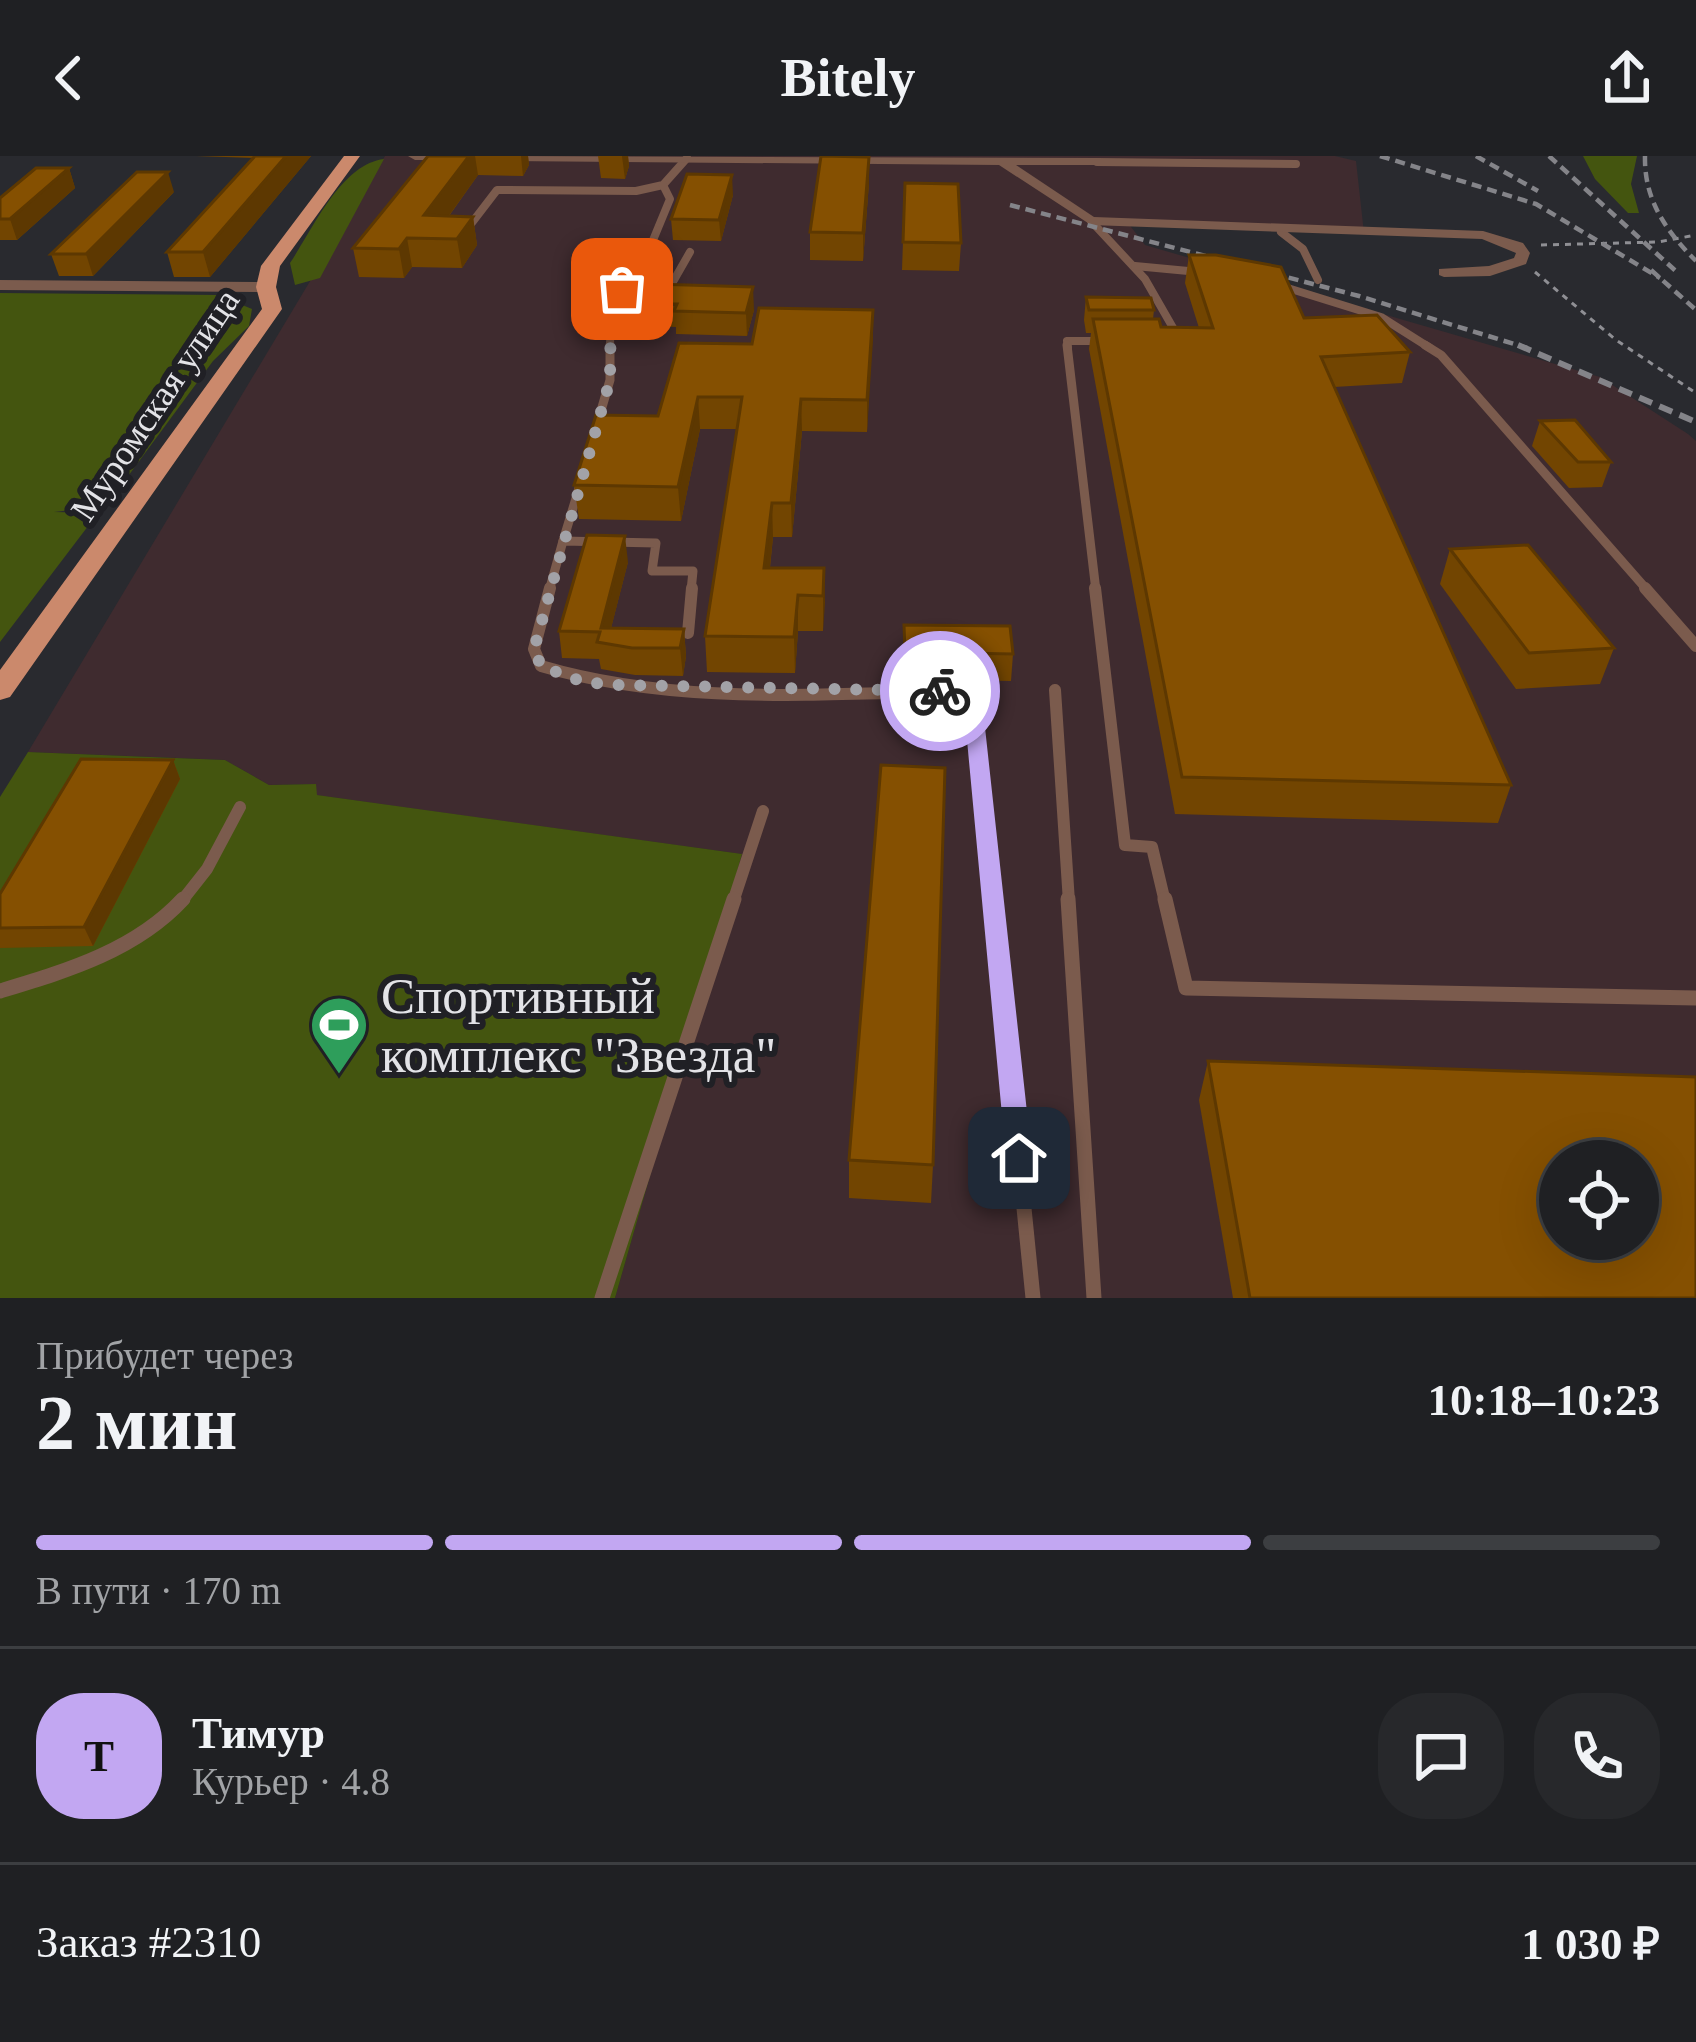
<!DOCTYPE html>
<html lang="ru">
<head>
<meta charset="utf-8">
<style>
	:root { --surface:#1f2023; --page:#27282b; --text:#f1f3f6; --muted:#a1a3a6; --line:#3c3e41; --accent:#c2a7f2 }
	body { margin:0; font-family:Georgia,serif; background:var(--page); color:var(--text); height:100vh; display:flex; flex-direction:column; font-size:45px; white-space:nowrap }
	* { box-sizing:border-box; margin:0 }
	p { font-size:39px; color:var(--muted) }
	.icon { flex:none; width:66px; height:66px; fill:none; stroke:currentColor; stroke-width:2; stroke-linecap:round; stroke-linejoin:round }
	.map { position:relative; height:1142px; overflow:hidden }
	.details { display:flex; flex-direction:column; background:var(--surface); flex:1 }
	.details>* { flex:none }
	.fabs { position:absolute; left:1539px; top:984px; display:grid; gap:24px }
	.fabs a { display:grid; place-items:center; width:120px; height:120px; border-radius:50%; background:var(--surface); box-shadow:0 12px 48px #0002,0 0 0 3px var(--line); font-size:60px }
	.pin { position:absolute; display:grid; place-items:center; width:102px; height:102px; color:#fff; margin:-51px; border-radius:24px; box-shadow:0 6px 18px #0006 }
	.courier { position:absolute; display:grid; place-items:center; width:120px; height:120px; margin:-60px; border:9px solid #c2a7f2; border-radius:50%; background:#fff; color:#222; box-shadow:0 3px 15px #0007 }
	.overview em { font-style:normal; font-weight:600 }
	.overview div { display:flex; flex-direction:column-reverse }
	.overview { display:flex; align-items:center; justify-content:space-between; height:204px; padding:0 36px }
	h1 { font-size:78px; font-weight:600; line-height:90px }
	.bar { display:grid; grid-template-columns:repeat(4,1fr); gap:18px 12px; align-content:center; height:144px; padding:0 36px }
	.bar i { height:15px; border-radius:9px; background:var(--line) }
	.bar .selected { background:var(--accent) }
	.bar p { grid-column:span 4 }
	.line { display:flex; align-items:center; gap:30px; padding:0 36px; border-top:3px solid var(--line) }
	.line div { flex:1 }
	.round { display:grid; place-items:center; flex:none; width:126px; height:126px; border-radius:48px; background:var(--page) }
	header { display:flex; justify-content:space-between; align-items:center; height:156px; padding:0 36px; background:var(--surface); font-size:54px; font-weight:600 }
	.map>svg:first-child { display:block }
	.industrial { fill:#3f2b2f; fill-rule:evenodd }
	.green { fill:#44550f }
	.lines { fill:none; stroke-linecap:round; stroke-linejoin:round }
	.path { stroke:#8f8f94; stroke-width:3; stroke-dasharray:6 6; stroke-linecap:butt }
	.service-far3 { stroke:#7b5b4d; stroke-width:8 }
	.service-far2 { stroke:#7b5b4d; stroke-width:9 }
	.service-far1 { stroke:#7b5b4d; stroke-width:12 }
	.service { stroke:#7b5b4d; stroke-width:15 }
	.minor { fill:#7b5b4d; fill-rule:evenodd }
	.primary { fill:#cb896c; fill-rule:evenodd }
	.rail-far1 { stroke:#848489; stroke-width:4.5; stroke-dasharray:10 6; stroke-linecap:butt }
	.rail { stroke:#848489; stroke-width:6; stroke-dasharray:14 8; stroke-linecap:butt }
	.wall { fill:#724501 }
	.shaded-wall { fill:#5d3801 }
	.building { fill:#855001; stroke:#5d3801; stroke-width:3; fill-rule:evenodd }
	.route { fill:#c2a7f2 }
	.done { stroke:#a2a2a7; stroke-width:12; stroke-dasharray:0 21.6 }
	.labels { text-anchor:middle; dominant-baseline:central; stroke-width:12; stroke-linejoin:round; paint-order:stroke }
	.far-street-label { font-size:36px; fill:#e3e3e7; stroke:#202025 }
	.near-poi-label { font-size:51px; fill:#e3e3e7; stroke:#202025; text-anchor:start }
</style>
</head>
<body>
<header><svg class="icon" aria-label="back" viewBox="0 0 24 24"><path d="M15 5l-7 7 7 7"/></svg>Bitely<svg class="icon" aria-label="share" viewBox="0 0 24 24"><path d="M12 15V3M7 8l5-5 5 5M5 13v7h14v-7"/></svg></header>
<div class="map">
<svg width="1696" height="1142" viewBox="0 0 1696 1142">
	<rect width="100%" height="100%" fill="#292a2f"/>
	<!-- industrial -->
	<path class="industrial" d="M385 0H1335L1356 5 1364 77 1128 67 1145 89 1600 221 1688 278 1696 285V1142H615L741 698 316 639 315 628 269 629 225 604 28 596ZM1560 1005H1638V1083H1560Z"/>
	<!-- green -->
	<g class="green">
		<path d="M1583 0H1637L1631 28 1639 57H1628L1595 23Z"/>
		<path d="M384 3 320 122 295 129 290 107C313 73 341 8 384 3Z"/>
		<path d="M0 137 218 139 252 153 249 170 213 205 106 350 54 356 98 357 0 486Z"/>
		<path d="M28 596 225 604 269 629 316 628 317 639 742 698 615 1142H0V641Z"/>
	</g>
	<g class="lines">
		<!-- path -->
		<g class="path">
			<path d="M1541 89 1658 86 1696 79"/>
			<path d="M1535 116 1616 184 1696 237"/>
		</g>
		<!-- service-far3 -->
		<g class="service-far3">
			<path d="M1097 6 1296 8"/>
			<path d="M1091 65 1145 123 1180 184"/>
			<path d="M1281 76 1303 93 1318 124"/>
			<path d="M464 77 497 34 636 35 663 29 687 2"/>
			<path d="M1135 110 1199 116"/>
			<path d="M1278 129 1381 161 1430 192"/>
			<path d="M623 133 666 138 690 96"/>
			<path d="M610 192 611 141 637 123 670 43 663 29"/>
			<path d="M1068 192 1067 185H1107"/>
		</g>
		<!-- service-far2 -->
		<g class="service-far2">
			<path d="M1067 189 1096 435"/>
			<path d="M1425 189 1441 199 1648 435"/>
			<path d="M595 275 610 224V189"/>
			<path d="M563 385 580 329"/>
			<path d="M549 435 563 385 656 387 652 415H693L691 435"/>
		</g>
		<!-- service-far1 -->
		<g class="service-far1">
			<path d="M550 432 534 493 541 510C680 551 828 537 972 535L993 746"/>
			<path d="M1095 432 1125 689 1152 691 1165 746"/>
			<path d="M1645 432 1696 490"/>
			<path d="M688 477 692 432"/>
			<path d="M1055 534 1069 746"/>
			<path d="M181 746 207 713 240 651"/>
			<path d="M733 746 763 655"/>
		</g>
		<!-- service -->
		<g class="service">
			<path d="M993 743 1033 1142"/>
			<path d="M1068 743 1094 1142"/>
			<path d="M1165 743 1186 832 1696 842"/>
			<path d="M0 835C66 815 135 795 183 743"/>
			<path d="M602 1142 734 743"/>
		</g>
		<!-- minor -->
		<g class="minor">
			<path d="M408 0H468L461 4H415Z"/>
			<path d="M490 0 1097 2 1102 3V9H1016L1094 61 1483 75 1523 87 1530 97 1526 108 1490 120 1444 121 1439 119V113L1489 110 1514 102 1516 97 1482 83 1091 69 999 9 496 5Z"/>
			<path d="M0 124 266 126 274 131 266 136 0 134Z"/>
		</g>
		<!-- primary -->
		<path class="primary" d="M344 0H360L280 110 276 131 282 153 10 541 0 544V514L262 153 256 131 261 110Z"/>
		<!-- rail-far1 -->
		<g class="rail-far1">
			<path d="M1380 0 1536 48 1660 122"/>
			<path d="M1476 0 1538 35"/>
			<path d="M1549 0 1678 117"/>
			<path d="M1645 0C1644 44 1666 75 1696 105"/>
			<path d="M1010 49 1359 140 1527 192"/>
			<path d="M1651 114 1696 154"/>
		</g>
		<!-- rail -->
		<path class="rail" d="M1518 189 1696 266"/>
	</g>
	<!-- wall -->
	<g class="wall">
		<path d="M196 0H311L210 121H174L167 96 254 2Z"/>
		<path d="M428 0H528L529 9 523 20 478 19 449 60 473 61 477 89 462 112 412 111 404 122 359 121 353 92Z"/>
		<path d="M598 0H628L629 10 625 23 601 22Z"/>
		<path d="M69 12 75 32 17 84H0V42Z"/>
		<path d="M869 27 863 105 810 104V76Z"/>
		<path d="M905 27 961 87 959 115 902 114Z"/>
		<path d="M174 36 93 120H59L51 98Z"/>
		<path d="M733 39 721 85 673 84 671 63Z"/>
		<path d="M1189 99 1304 162 1410 196 1402 227 1334 231 1511 629 1498 667 1175 658 1089 193 1091 177H1086L1084 164 1086 141 1154 154 1153 163 1161 171 1199 172 1185 127Z"/>
		<path d="M645 148 754 154 747 180 676 178V171L647 170Z"/>
		<path d="M873 154 867 276 802 275 792 381H773L770 412H824L823 475H798L795 517 707 516 705 480 737 273H700L681 365 579 363 574 329 658 260 752 188Z"/>
		<path d="M1540 265 1611 306 1602 331 1569 332 1532 290Z"/>
		<path d="M1450 393 1614 492 1600 528 1516 533 1440 428Z"/>
		<path d="M628 406 611 472 684 473 686 500 683 520 635 519 601 513 599 503 562 502 559 475Z"/>
		<path d="M904 469 1013 498 1011 525 904 523Z"/>
		<path d="M173 604 180 623 93 790 0 792V738Z"/>
		<path d="M1208 905 1696 1142H1233L1199 944Z"/>
		<path d="M849 1004 933 1009 931 1047 849 1042Z"/>
	</g>
	<!-- shaded-wall -->
	<g class="shaded-wall">
		<path d="M286 0H311L210 121 203 96Z"/>
		<path d="M469 0H475L478 19 432 83 424 59Z"/>
		<path d="M521 0H528L529 9 523 20Z"/>
		<path d="M622 0H628L629 10 625 23Z"/>
		<path d="M869 1V27L863 105V77Z"/>
		<path d="M69 12 75 32 17 84 10 63Z"/>
		<path d="M168 16 174 36 93 120 86 98Z"/>
		<path d="M732 19 733 39 721 85 719 64Z"/>
		<path d="M473 61 477 89 462 112 457 83Z"/>
		<path d="M407 82 412 111 404 122 399 93Z"/>
		<path d="M753 131 754 154 747 180 746 157Z"/>
		<path d="M873 154V184L867 276V244Z"/>
		<path d="M698 241 700 273 681 365 678 331Z"/>
		<path d="M801 243 802 275 792 381 791 347Z"/>
		<path d="M772 347 773 381 766 447 764 412Z"/>
		<path d="M625 380 628 406 607 488 601 472Z"/>
		<path d="M824 412 825 447 823 475V440Z"/>
		<path d="M798 439V475L795 517 794 481Z"/>
		<path d="M684 473 686 500 683 520 680 492Z"/>
		<path d="M173 604 180 623 93 790 84 771Z"/>
	</g>
	<!-- building -->
	<g class="building">
		<path d="M255 0H286L203 96H167Z"/>
		<path d="M428 0H469L424 59 473 61 457 83 407 82 399 93 353 92Z"/>
		<path d="M821 0 869 1 863 77 810 76Z"/>
		<path d="M36 12H69L10 63H0V42Z"/>
		<path d="M137 16H168L86 98H51Z"/>
		<path d="M687 18 732 19 719 64 671 63Z"/>
		<path d="M905 27 958 28 961 87 903 86Z"/>
		<path d="M1189 99H1216L1281 111 1304 162 1377 159 1410 196 1321 201 1511 629 1182 621 1093 163H1159L1161 171 1213 172Z"/>
		<path d="M653 128 753 131 746 157 674 155 677 148H645Z"/>
		<path d="M1086 141 1151 142 1154 154H1089Z"/>
		<path d="M759 152 873 154 867 244 801 243 791 347H772L764 412H824L823 440 798 439 794 481 705 480 742 241H698L678 331 574 329 596 259 658 260 679 187 752 188Z"/>
		<path d="M1575 264 1611 306H1578L1540 265Z"/>
		<path d="M587 379 625 380 601 472 684 473 680 492H632L597 486 600 476 559 475Z"/>
		<path d="M1528 389 1614 492 1529 497 1450 393Z"/>
		<path d="M904 469 1010 470 1013 498 905 496Z"/>
		<path d="M81 603 173 604 84 771 0 772V738Z"/>
		<path d="M881 609 945 612 933 1009 849 1004Z"/>
		<path d="M1208 905 1696 921V1142H1250ZM1560 1005H1638V1083H1560Z"/>
	</g>
	<!-- route -->
	<path class="route" d="M972 529 981 535 1032 1002 1019 1013 1006 1002 963 541 931 535 940 529Z"/>
	<g class="lines">
		<!-- done -->
		<path class="done" d="M622 133 611 141 610 224 534 493 541 510 583 526 620 529 940 535"/>
	</g>
	<!-- icons -->
	<defs>
		<g id="stadium-pin" transform="scale(3)"><path d="M0 17L-7.5 6A9.5 9.5 0 1 1 7.5 6Z" fill="#2e9e5b" stroke="#202025"/><path d="M0-5a6.5 5 0 1 0 0 10a6.5 5 0 1 0 0-10ZM-3.5-1.8h7v3.6h-7Z" fill="#fff"/></g>
	</defs>
	<g fill-rule="evenodd">
		<use href="#stadium-pin" x="339" y="869"/>
	</g>
	<g class="labels">
		<!-- far-street labels -->
		<g class="far-street-label">
			<text transform="translate(155 249) rotate(-56)">Муромская улица</text>
		</g>
		<!-- near-poi labels -->
		<g class="near-poi-label">
			<text x="381" y="840">Спортивный<tspan x="381" dy="59">комплекс "Звезда"</tspan></text>
		</g>
	</g>
</svg>
<div class="fabs">
<a><svg class="icon" aria-label="locate" viewBox="0 0 24 24"><circle cx="12" cy="12" r="6"/><path d="M12 2v4M12 18v4M2 12h4M18 12h4"/></svg></a>
</div>
<div class="pin" style="left:622px;top:133px;background:#ea580c"><svg class="icon" aria-label="bag" viewBox="0 0 24 24"><path d="M5 8h14l-1 12H6zM9 8a3 3 0 0 1 6 0"/></svg></div>
<div class="pin" style="left:1019px;top:1002px;background:#1f2937"><svg class="icon" aria-label="home" viewBox="0 0 24 24"><path d="M3 11l9-7 9 7M6 9v11h12V9"/></svg></div>
<div class="courier" style="left:940px;top:535px"><svg class="icon" aria-label="bike" viewBox="0 0 24 24"><circle cx="6" cy="16" r="4"/><circle cx="18" cy="16" r="4"/><path d="M6 16l4-8h5l3 8M10 8l3 8H6M13 5h3"/></svg></div>
</div>
<section class="details">
<div class="overview"><div><h1>2 мин</h1><p>Прибудет через</p></div><em>10:18–10:23</em></div>
<div class="bar"><i class="selected"></i><i class="selected"></i><i class="selected"></i><i></i><p>В пути · 170 m</p></div>
<div class="line" style="height:216px"><b class="round" style="background:var(--accent);color:#111">Т</b><div><b>Тимур</b><p>Курьер · 4.8</p></div><a class="round"><svg class="icon" aria-label="chat" viewBox="0 0 24 24"><path d="M4 5h16v11H9l-5 4z"/></svg></a><a class="round"><svg class="icon" aria-label="phone" viewBox="0 0 24 24"><path d="M5 4h4l2 5-3 2q2 4 5 5l2-3 5 2v4C11 20 4 13 5 4z"/></svg></a></div>
<div class="line" style="height:156px"><div>Заказ #2310</div><b>1 030 ₽</b></div>
</section>
</body>
</html>
